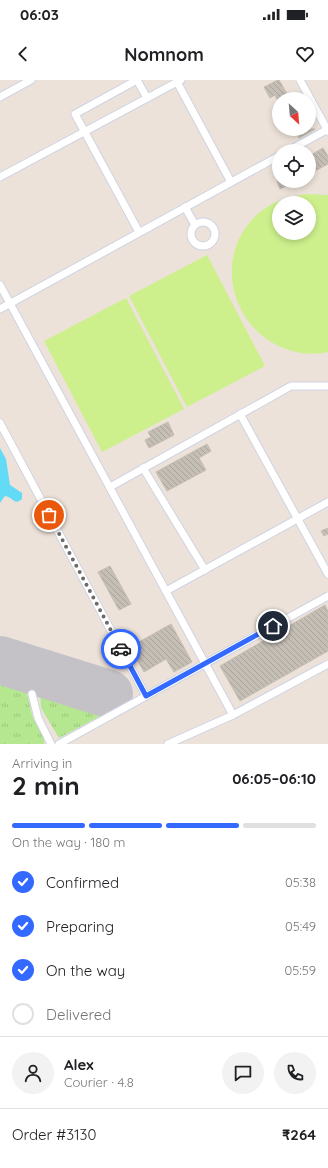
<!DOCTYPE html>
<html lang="en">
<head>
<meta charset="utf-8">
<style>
	:root { --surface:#fff; --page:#f2f2f2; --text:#202124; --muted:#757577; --line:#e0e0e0; --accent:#3369ff }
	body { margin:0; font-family:Quicksand,sans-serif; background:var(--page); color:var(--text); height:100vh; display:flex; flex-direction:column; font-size:15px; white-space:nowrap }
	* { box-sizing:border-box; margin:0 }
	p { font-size:13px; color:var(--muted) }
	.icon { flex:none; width:22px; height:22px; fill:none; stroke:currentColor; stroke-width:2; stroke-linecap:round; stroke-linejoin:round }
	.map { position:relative; height:664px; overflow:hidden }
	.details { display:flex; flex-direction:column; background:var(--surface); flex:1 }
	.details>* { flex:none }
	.needle { width:26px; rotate:154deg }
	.buttons { position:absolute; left:272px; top:12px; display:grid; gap:8px }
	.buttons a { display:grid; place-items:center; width:44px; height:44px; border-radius:50%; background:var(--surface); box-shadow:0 2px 6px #0003; font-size:20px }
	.pin { position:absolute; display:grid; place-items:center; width:34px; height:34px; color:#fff; margin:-17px; border:2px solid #fff; border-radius:50%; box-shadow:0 1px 4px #0007 }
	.courier { position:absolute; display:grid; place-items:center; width:40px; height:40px; margin:-20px; border:3px solid #3369ff; border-radius:50%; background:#fff; color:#222; box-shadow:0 1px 5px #0007 }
	.summary em { font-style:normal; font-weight:800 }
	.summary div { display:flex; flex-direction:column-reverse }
	.summary { display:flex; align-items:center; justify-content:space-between; height:68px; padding:0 12px }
	h1 { font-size:26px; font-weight:800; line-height:30px }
	.bar { display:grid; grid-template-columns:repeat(4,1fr); gap:6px 4px; align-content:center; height:48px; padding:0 12px }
	.bar i { height:5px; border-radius:3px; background:var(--line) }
	.bar .active { background:var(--accent) }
	.bar p { grid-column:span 4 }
	.line { display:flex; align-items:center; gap:10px; padding:0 12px; border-top:1px solid var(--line) }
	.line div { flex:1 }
	.round { display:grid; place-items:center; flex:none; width:42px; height:42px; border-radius:21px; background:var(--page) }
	ol { padding:0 12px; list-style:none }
	li { display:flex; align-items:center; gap:12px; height:44px }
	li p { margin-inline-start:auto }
	li .icon { padding:4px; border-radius:50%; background:var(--accent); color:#fff; stroke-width:4 }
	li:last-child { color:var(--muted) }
	li i { width:22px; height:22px; border:2px solid var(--line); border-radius:50% }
	.status { display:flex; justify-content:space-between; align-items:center; height:28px; padding:0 20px; background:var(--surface); direction:ltr }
	.status svg { height:11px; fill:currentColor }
	header { display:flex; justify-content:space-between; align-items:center; height:52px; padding:0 12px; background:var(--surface); font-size:18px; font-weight:800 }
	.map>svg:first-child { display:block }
	.grass { fill:url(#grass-tufts) }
	.pitch { fill:#cdf08c; fill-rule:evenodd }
	.water { fill:#63dbf7 }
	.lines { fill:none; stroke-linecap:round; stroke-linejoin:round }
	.runway { stroke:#c4c2c7; stroke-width:48 }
	.building { fill:url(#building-back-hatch); stroke:#c7beb3 }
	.minor-casing { stroke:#ced4e3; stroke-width:9 }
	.minor { stroke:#fff; stroke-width:7 }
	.done { stroke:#6d6a67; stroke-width:4; stroke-dasharray:0 7.2 }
	.route { stroke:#3369ff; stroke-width:5 }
</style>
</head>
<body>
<div class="status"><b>06:03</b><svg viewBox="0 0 49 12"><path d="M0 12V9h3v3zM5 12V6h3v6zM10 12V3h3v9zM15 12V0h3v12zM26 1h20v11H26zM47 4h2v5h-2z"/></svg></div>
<header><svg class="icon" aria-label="back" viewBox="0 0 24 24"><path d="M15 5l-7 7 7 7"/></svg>Nomnom<svg class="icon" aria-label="heart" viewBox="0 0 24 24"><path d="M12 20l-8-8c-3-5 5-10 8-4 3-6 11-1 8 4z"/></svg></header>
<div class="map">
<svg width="328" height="664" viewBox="0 0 328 664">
	<defs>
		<pattern id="grass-tufts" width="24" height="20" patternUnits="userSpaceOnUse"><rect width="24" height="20" fill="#b5e791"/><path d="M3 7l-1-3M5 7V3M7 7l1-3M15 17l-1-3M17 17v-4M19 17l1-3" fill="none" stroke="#9cc67d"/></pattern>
		<pattern id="building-back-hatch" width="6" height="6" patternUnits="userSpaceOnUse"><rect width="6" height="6" fill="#c4beb5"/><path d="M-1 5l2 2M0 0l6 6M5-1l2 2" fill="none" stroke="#a8a39c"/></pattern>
	</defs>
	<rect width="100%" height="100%" fill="#ece2d9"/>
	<!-- grass -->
	<g class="grass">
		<path d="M0 601 26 609 32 635 44 658V664H0Z"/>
		<path d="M40 611 106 633 59 658 41 628Z"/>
	</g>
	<!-- pitch -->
	<g class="pitch">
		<path d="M308 114 328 115V272C314 275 299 274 286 269 225 247 211 164 267 127 280 119 293 116 308 114ZM279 123H309V153H279Z"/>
		<path d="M207 175 265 286 187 327 129 216Z"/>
		<path d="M126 218 184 329 102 372 44 261Z"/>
	</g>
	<!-- water -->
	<path class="water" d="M0 368 6 379 10 405 22 413V419C14 426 13 417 5 416L0 423Z"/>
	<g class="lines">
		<!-- runway -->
		<path class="runway" d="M0 580 109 614"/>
	</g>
	<!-- building -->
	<g class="building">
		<path d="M278 0H279L290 19H277L275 15 270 18 264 7Z"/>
		<path d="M294 49H315L299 58Z"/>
		<path d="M323 68 328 76V84L315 91 309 81V76Z"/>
		<path d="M277 101H296L280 109Z"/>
		<path d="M168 342 174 355 149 368 145 360 151 357 148 352Z"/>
		<path d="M207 364 211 371 199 378 206 390 167 411 156 392Z"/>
		<path d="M328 448V454L324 456 321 451Z"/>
		<path d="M110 486 131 524 119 530 98 492Z"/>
		<path d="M325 525 328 531V571L240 621 220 586Z"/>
		<path d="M171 544 192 582 174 592 166 579 144 592 130 567Z"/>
	</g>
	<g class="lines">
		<!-- minor casing -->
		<g class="minor-casing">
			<g id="minor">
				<path d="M137 0 75 34 139 152"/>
				<path d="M137 0 147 18"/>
				<path d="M300 0 328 51"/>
				<path d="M177 2 231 102"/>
				<path d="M0 17 31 0"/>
				<path d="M288 71 328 49"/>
				<path d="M0 97 181 0"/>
				<path d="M185 127 195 145"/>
				<circle cx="203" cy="154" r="12"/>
				<path d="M0 205 233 635"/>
				<path d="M0 229 279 76"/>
				<path d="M240 334 328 494"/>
				<path d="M0 343 146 616"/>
				<path d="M143 388 205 490"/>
				<path d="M110 407 291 306H328"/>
				<path d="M166 511 328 422"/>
				<path d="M32 614 38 638 51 664"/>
				<path d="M59 664 328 516"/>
				<path d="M168 664 233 635 328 584"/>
			</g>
		</g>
		<!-- minor -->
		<use href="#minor" class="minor"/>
	</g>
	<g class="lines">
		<!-- done -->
		<path class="done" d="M49 435 121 569"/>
		<!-- route -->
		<path class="route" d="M121 569 146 616 273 546"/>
	</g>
</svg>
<div class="buttons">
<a><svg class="needle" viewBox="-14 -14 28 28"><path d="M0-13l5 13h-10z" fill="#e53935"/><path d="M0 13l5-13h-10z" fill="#757577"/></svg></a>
<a><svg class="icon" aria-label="locate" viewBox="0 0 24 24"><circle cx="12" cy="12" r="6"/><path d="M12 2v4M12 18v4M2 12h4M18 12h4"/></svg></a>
<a><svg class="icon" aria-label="layers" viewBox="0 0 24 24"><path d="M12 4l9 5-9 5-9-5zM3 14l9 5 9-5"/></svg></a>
</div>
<div class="pin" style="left:49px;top:435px;background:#ea580c"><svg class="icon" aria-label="bag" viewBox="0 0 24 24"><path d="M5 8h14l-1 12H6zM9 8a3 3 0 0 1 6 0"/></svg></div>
<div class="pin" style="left:273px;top:546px;background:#1f2937"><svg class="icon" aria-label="home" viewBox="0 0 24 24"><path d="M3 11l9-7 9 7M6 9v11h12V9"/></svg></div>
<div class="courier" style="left:121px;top:569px"><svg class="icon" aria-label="car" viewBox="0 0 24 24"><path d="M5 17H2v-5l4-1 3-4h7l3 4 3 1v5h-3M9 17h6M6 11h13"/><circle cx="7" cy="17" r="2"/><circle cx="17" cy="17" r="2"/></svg></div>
</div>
<section class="details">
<div class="summary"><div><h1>2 min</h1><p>Arriving in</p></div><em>06:05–06:10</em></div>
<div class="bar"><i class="active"></i><i class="active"></i><i class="active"></i><i></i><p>On the way · 180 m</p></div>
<ol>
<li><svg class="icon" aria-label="check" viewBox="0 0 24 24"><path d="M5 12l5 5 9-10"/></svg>Confirmed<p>05:38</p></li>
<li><svg class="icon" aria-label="check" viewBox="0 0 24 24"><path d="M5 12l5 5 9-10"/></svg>Preparing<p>05:49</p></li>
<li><svg class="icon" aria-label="check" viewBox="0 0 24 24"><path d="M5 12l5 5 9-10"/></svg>On the way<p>05:59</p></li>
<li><i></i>Delivered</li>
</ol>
<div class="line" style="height:72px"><a class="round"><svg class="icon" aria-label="person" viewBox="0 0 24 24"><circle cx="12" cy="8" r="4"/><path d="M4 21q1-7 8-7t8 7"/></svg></a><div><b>Alex</b><p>Courier · 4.8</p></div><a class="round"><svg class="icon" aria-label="chat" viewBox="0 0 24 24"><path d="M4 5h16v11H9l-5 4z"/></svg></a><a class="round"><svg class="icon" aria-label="phone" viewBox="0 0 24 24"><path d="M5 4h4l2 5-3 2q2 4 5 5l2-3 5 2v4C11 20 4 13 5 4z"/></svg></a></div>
<div class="line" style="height:52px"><div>Order #3130</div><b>₹264</b></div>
</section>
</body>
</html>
